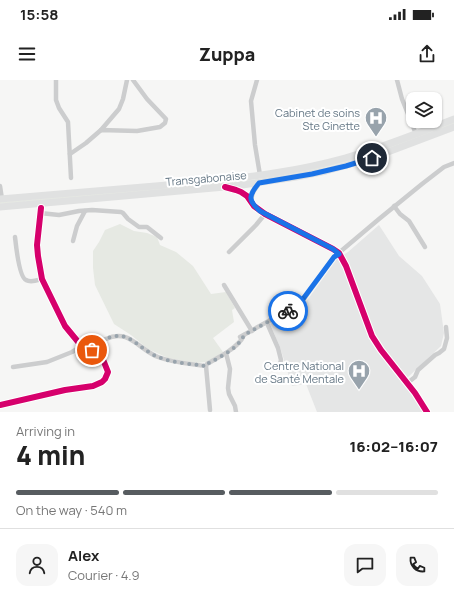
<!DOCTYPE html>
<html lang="en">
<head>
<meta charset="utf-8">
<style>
	:root { --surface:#fff; --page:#f6f6f6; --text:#222; --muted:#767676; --line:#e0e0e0; --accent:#575c60 }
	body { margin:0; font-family:Manrope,sans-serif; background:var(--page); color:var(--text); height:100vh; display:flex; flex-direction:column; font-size:15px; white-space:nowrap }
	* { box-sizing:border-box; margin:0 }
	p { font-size:13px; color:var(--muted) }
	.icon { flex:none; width:22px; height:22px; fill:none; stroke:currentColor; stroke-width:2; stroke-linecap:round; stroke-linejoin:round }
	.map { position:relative; height:332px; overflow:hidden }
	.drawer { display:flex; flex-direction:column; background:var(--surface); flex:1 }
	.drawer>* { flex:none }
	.tools { position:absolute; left:406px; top:12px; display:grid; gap:8px }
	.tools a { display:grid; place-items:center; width:36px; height:36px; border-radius:8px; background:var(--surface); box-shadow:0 1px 3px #0004; font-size:20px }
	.pin { position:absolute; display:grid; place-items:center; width:34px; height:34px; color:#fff; margin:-17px; border:2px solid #fff; border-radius:50%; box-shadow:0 1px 4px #0007 }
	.courier { position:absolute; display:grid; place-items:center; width:40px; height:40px; margin:-20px; border:3px solid #1a73e8; border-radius:50%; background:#fff; color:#222; box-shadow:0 1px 5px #0007 }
	.overview em { font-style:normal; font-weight:800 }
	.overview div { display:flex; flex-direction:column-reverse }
	.overview { display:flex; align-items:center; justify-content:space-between; height:68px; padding:0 16px }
	h1 { font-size:26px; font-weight:800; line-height:30px }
	.bar { display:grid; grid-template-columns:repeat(4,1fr); gap:6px 4px; align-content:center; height:48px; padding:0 16px }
	.bar i { height:5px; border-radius:3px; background:var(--line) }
	.bar .on { background:var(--accent) }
	.bar p { grid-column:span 4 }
	.line { display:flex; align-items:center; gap:10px; padding:0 16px; border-top:1px solid var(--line) }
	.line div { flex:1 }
	.round { display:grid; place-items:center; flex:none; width:42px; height:42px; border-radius:12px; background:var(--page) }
	.status { display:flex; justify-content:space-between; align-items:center; height:28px; padding:0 20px; background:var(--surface); direction:ltr }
	.status svg { height:11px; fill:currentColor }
	header { display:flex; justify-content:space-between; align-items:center; height:52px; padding:0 16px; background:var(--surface); font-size:18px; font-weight:800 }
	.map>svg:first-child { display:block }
	.built { fill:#e5e6e6 }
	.green { fill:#e6e9e3 }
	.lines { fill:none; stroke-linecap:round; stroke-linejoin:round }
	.minor { stroke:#cccdce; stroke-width:4.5 }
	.tertiary { stroke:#cccdce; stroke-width:5.5 }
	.trunk { stroke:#e0e1e1; stroke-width:7 }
	.cycleway-casing { stroke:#fff; stroke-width:8 }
	.cycleway { stroke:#d6006c; stroke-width:6 }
	.done { stroke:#98a3ac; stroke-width:4; stroke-dasharray:0 7.2 }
	.route { stroke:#1a73e8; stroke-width:5 }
	.labels { text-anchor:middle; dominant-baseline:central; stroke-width:4; stroke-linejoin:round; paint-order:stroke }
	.poi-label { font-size:11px; fill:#657785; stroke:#fff; text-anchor:end }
	.street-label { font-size:11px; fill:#657785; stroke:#fff }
</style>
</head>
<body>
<div class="status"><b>15:58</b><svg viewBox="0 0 49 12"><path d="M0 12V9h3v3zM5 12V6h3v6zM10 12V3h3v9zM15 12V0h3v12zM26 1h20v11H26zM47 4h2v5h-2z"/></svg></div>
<header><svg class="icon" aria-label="menu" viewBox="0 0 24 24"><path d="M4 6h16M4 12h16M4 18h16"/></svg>Zuppa<svg class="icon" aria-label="share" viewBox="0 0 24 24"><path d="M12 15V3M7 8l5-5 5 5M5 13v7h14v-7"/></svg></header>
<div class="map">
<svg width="454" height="332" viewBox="0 0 454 332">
	<rect width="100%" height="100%" fill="#f6f6f5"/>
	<!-- built -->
	<path class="built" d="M379 145 399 176 422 196 440 224 444 253 441 266 407 298 397 284 389 286 402 303 415 318 424 332H317L306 304 292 306 280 267 270 244 303 226 337 179 348 172Z"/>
	<!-- green -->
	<g class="green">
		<path d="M454 42V44L371 75 305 93 236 104 0 124V122L224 103 259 99 291 93Z"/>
		<path d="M120 144 134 151 147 153 157 157 160 165 176 172 193 186 211 214 226 212 235 228 232 230 234 242 213 258 223 272 207 282 196 283 168 278 148 269 131 255 114 244 95 205 93 188V171L99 162 105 150Z"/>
	</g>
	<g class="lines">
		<!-- minor -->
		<g class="minor">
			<path d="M56 0V20L59 28 68 42 71 98"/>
			<path d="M257 0 251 21 255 65 260 95"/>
			<path d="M397 0 402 19 416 54"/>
			<path d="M101 50 119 29 123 19 127 0"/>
			<path d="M70 74 86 63 101 50 137 51 160 47 165 43 166 39 147 19 133 0"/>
			<path d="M0 106 2 119"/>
			<path d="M394 126 400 134 409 141 425 167"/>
			<path d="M40 133 59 135 79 131 92 130 121 132 123 133 128 139 139 147H147L161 158"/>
			<path d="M15 157C16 166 19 197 26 200 31 203 38 200 42 199"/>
			<path d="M73 161 77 146 85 131"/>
			<path d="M229 172 256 145 265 134"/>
			<path d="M224 205 252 251"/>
			<path d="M267 243 278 268 281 280 279 287"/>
			<path d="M240 257 301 223 334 177 379 139 422 104 444 87 454 83"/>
			<path d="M92 270C97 266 100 261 106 259 129 248 139 270 158 277 173 283 191 284 206 286"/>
			<path d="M13 287 47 282 72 272 82 266"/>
			<path d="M406 304 415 297 418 290 435 275 439 273 444 269 447 258 446 247"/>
			<path d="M0 325 65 310 93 306 102 302 105 299 108 292 102 277 97 273 82 266 79 263 65 246 42 199 38 176 37 165 41 128"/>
			<path d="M210 330 206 286 207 284 226 273"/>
			<path d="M236 332 235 326 229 314 228 308 230 289 226 273C233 268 241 263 244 255"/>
		</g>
		<!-- tertiary -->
		<g class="tertiary">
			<path d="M230 108 236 110 245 115 254 126 265 134 333 169 339 173 346 186 372 256 381 270 415 313 427 332"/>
			<path d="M251 121C251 112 254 110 259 103"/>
		</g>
		<!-- trunk -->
		<g class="trunk">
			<path d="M0 119 203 102C251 97 298 91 345 78 382 68 418 53 454 39"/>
			<path d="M0 127 236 106 296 97 326 91 372 78 454 47"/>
		</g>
		<!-- cycleway casing -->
		<g class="cycleway-casing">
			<g id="cycleway">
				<path d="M225 107 236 110 241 112 247 116 254 126 265 134 333 169 339 173 346 186 372 256 381 270 415 313 427 332"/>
				<path d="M0 325 65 310 93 306 102 302 105 299 108 292 102 277 97 273 82 266 79 263 65 246 42 199 38 176 37 165 41 128"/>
			</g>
		</g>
		<!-- cycleway -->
		<use href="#cycleway" class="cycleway"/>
	</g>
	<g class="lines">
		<!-- done -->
		<path class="done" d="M92 270C95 267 97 264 101 262 127 245 136 268 158 277 173 283 191 284 206 286L207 284C220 277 238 269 244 255L288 231"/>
		<!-- route -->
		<path class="route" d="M288 231 300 223 334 177 339 174 333 169 260 131C247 120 249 115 259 103L312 94 346 86 372 78"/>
	</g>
	<!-- icons -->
	<defs>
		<g id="hospital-pin" transform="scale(1.15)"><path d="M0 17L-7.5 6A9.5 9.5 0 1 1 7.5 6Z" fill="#98a3ac" stroke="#fff"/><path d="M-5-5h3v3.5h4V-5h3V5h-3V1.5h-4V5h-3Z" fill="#fff"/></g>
	</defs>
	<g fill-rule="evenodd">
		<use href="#hospital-pin" x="376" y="38"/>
		<use href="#hospital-pin" x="359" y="291"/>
	</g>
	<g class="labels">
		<!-- poi labels -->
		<g class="poi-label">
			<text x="360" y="32">Cabinet de soins<tspan x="360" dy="13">Ste Ginette</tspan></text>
			<text x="344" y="285">Centre National<tspan x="344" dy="13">de Santé Mentale</tspan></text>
		</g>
		<!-- street labels -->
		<g class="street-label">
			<text transform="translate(206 98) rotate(-5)">Transgabonaise</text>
		</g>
	</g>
</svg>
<div class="tools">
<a><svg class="icon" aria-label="layers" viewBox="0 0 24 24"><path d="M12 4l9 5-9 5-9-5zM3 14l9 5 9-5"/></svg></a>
</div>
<div class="pin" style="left:92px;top:270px;background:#ea580c"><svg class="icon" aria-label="bag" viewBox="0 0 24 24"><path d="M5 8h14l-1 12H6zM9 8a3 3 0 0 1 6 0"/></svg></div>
<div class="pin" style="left:372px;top:78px;background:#1f2937"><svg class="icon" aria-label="home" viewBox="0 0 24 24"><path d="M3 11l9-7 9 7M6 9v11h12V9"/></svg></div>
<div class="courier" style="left:288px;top:231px"><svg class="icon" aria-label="bike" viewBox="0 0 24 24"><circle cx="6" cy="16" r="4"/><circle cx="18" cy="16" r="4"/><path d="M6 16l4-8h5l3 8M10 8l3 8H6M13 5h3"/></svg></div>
</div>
<section class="drawer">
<div class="overview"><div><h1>4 min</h1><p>Arriving in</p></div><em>16:02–16:07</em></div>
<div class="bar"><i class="on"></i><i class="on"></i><i class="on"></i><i></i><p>On the way · 540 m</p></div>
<div class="line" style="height:72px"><a class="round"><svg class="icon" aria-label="person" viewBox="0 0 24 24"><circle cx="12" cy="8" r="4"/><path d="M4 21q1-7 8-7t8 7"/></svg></a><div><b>Alex</b><p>Courier · 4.9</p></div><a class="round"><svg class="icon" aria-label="chat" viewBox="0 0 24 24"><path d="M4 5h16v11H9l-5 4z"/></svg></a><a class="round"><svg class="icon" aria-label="phone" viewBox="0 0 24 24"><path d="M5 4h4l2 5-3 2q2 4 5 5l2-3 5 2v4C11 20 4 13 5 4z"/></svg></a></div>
</section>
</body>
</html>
